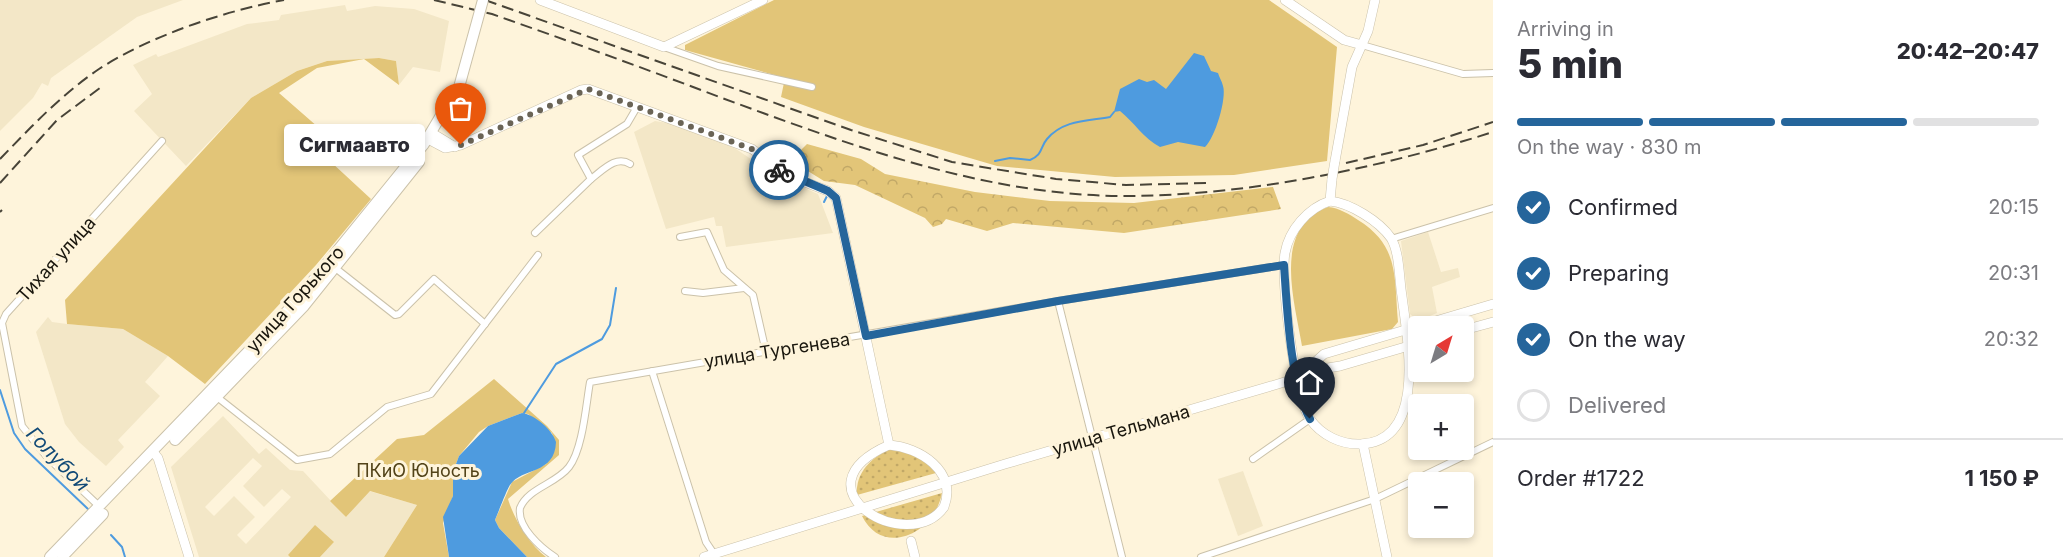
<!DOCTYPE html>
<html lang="en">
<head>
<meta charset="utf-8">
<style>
	:root { --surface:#fff; --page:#f7f7f7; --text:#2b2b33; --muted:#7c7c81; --line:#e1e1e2; --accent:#25659b }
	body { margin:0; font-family:Inter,sans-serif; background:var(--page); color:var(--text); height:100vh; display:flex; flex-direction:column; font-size:22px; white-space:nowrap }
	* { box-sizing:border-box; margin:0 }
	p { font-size:20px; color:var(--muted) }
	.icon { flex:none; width:33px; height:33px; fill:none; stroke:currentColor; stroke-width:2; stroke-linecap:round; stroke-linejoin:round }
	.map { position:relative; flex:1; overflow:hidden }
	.details { display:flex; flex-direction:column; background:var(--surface); width:570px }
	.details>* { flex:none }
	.needle { width:39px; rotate:38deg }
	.controls { position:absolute; left:1408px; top:316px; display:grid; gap:12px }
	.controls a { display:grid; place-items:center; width:66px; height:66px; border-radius:6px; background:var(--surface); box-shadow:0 3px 9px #0003; font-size:30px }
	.pin { position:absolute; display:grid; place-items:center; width:51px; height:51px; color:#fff; margin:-62px -26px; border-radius:50% 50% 50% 0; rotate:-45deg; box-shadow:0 0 6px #0007 }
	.pin .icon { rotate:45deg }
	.courier { position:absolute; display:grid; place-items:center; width:60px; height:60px; margin:-30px; border:4px solid #25659b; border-radius:50%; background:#fff; color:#222; box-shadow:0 2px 8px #0007 }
	.bubble { position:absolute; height:42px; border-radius:6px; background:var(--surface); box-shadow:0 3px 9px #0003; font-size:20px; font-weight:800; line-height:42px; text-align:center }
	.headline em { font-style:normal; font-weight:800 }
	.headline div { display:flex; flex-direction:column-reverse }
	.headline { display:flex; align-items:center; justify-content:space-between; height:102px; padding:0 24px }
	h1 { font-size:39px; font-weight:800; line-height:45px }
	.bar { display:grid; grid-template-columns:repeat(4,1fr); gap:9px 6px; align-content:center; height:72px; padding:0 24px }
	.bar i { height:8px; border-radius:4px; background:var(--line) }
	.bar .active { background:var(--accent) }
	.bar p { grid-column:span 4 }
	.line { display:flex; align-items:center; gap:15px; padding:0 24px; border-top:2px solid var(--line) }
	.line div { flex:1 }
	ol { padding:0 24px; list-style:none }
	li { display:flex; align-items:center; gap:18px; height:66px }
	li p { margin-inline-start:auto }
	li .icon { padding:6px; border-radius:50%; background:var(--accent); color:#fff; stroke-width:4 }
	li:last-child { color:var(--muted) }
	li i { width:33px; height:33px; border:3px solid var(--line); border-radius:50% }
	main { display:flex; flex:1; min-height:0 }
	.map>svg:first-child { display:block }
	.built { fill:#f3e7c7; fill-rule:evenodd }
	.grass { fill:url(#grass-dots) }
	.forest { fill:url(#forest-crowns) }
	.green { fill:#e2c578 }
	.water { fill:#4e9bdf }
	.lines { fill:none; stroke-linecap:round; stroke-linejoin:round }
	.stream { stroke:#4e9bdf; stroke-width:2 }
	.street-casing { stroke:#cbc2aa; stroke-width:8 }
	.secondary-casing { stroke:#cbc2aa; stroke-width:10 }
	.primary-casing { stroke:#cbc2aa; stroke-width:12 }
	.street { stroke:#fff; stroke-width:6 }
	.secondary { stroke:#fff; stroke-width:9 }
	.primary { stroke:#fff; stroke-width:10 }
	.rail { stroke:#484438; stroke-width:2; stroke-dasharray:12 6; stroke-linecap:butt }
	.secondary-bridge-casing { stroke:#cbc2aa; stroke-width:10; stroke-linecap:butt }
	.primary-bridge-casing { stroke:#cbc2aa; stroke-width:12; stroke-linecap:butt }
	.secondary-bridge { stroke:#fff; stroke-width:9 }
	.primary-bridge { stroke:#fff; stroke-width:10 }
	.done { stroke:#6a6456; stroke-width:6; stroke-dasharray:0 10.8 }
	.route { stroke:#25659b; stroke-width:8 }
	.labels { text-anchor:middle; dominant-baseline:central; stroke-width:6; stroke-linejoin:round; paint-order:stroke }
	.street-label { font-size:18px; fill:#1a170e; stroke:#fef4db }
	.park-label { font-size:18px; fill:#524319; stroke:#fef4db }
	.water-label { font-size:20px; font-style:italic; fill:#114976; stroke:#fef4db }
</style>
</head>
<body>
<main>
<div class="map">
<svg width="1493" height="557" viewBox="0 0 1493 557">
	<defs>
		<pattern id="grass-dots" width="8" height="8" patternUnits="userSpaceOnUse" patternTransform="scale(1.5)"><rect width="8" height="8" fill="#e2c578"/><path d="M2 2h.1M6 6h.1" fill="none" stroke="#c1a867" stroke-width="1.8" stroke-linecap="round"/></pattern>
		<pattern id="forest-crowns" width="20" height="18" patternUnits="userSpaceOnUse" patternTransform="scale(1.5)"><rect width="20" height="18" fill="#e2c578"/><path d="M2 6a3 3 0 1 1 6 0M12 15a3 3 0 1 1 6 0" fill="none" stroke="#c1a867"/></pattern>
	</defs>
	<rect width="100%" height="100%" fill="#fef4db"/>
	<!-- built -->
	<g class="built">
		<path d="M0 0H183L137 17 51 78 48 86 42 83 33 98 0 131Z"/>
		<path d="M345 5 347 11 375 6 414 9 449 21 440 72 413 67 399 85 396 61 379 58 327 61 297 71 251 98 186 166 134 111 152 94 133 65 156 54 158 57 247 24 279 20 281 15Z"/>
		<path d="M655 121 686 126 736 149 775 175 818 194 833 233 726 247 722 226H716L714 217 666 229 634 132Z"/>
		<path d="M1428 232 1441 272 1458 268 1460 277 1432 287 1437 313 1418 321 1410 314 1401 241Z"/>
		<path d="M48 317 52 322 67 324 123 329 168 356 145 382 160 396 118 440 124 447 106 466 79 442 65 424 36 332Z"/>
		<path d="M223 416 259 454 266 448 290 470 303 471 346 517 369 491 417 505 384 557H320L334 542 288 555 290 557H199L171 467ZM253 458 262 466 243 486 264 507 282 489 291 497 246 544 237 535 255 517 234 496 214 516 205 507Z"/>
		<path d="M1243 471 1263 526 1238 536 1218 479Z"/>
	</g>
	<!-- grass -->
	<g class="grass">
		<path d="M892 448 916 453 936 473 857 495C855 472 872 457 892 448Z"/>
		<path d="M942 493C934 535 882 557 862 516Z"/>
	</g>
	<!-- forest -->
	<path class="forest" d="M775 143 787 157 799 158V152L807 144 861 159 885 174 975 192 1050 201 1134 203 1273 187 1281 209 1124 233 1013 223 987 231 946 219 942 224 933 227 925 218 855 185 824 181 803 168 792 170C780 163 769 159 769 144Z"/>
	<!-- green -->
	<g class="green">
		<path d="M774 0H1269L1337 47 1327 161 1234 175 1115 177 997 166 864 127 781 97 785 78 685 50V45Z"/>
		<path d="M379 58 396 61 399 85 364 59 317 68 279 93 342 148 331 162 371 199 316 265 205 384 168 356 123 329 67 324 65 300 251 98 297 71 327 61Z"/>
		<path d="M1328 207C1339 208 1349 214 1358 220 1400 246 1394 278 1398 322L1392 329 1302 346C1295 302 1271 228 1328 207Z"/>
		<path d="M494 379 547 426 559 440V455L508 499C514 519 529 544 546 557H527L499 528 495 520 512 482 546 464 555 447 552 433 528 414 522 413 488 426 479 432 459 456 453 472V496L443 523 449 557H384L417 505 370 491 346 517 330 501 397 439 424 435Z"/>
		<path d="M315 525 334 542 320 557H290L288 555Z"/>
	</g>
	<!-- water -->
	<g class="water">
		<path d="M1194 53 1204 56 1211 71 1218 73C1219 77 1222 81 1223 86 1227 98 1215 138 1205 147L1178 142 1160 147C1144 139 1134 122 1120 111L1114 112 1120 89 1139 79 1147 82 1154 80 1166 89Z"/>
		<path d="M522 413C535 415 552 429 556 442 555 475 522 467 510 485 507 489 498 513 495 520L499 528 527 557H449L443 517 453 496V472L459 456 488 426Z"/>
	</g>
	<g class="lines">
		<!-- stream -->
		<g class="stream">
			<path d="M995 161 1010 158 1030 160C1043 155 1040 147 1047 139 1063 120 1087 121 1110 117L1114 112"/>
			<path d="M824 202 827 196"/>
			<path d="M0 390 14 433 25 449 89 510"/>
			<path d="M524 413 556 364 602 339 610 325 616 288"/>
			<path d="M111 535 122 547 125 557"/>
		</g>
		<!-- street casing -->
		<g class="street-casing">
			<g id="street">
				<path d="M1362 45 1463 74 1493 73"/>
				<path d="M664 47 718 66 812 87"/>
				<path d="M591 179C603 170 616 155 630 164"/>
				<path d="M535 233 591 179 578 155 627 124 637 107"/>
				<path d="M680 237 707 232 724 270 753 295 766 352"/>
				<path d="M1391 239 1493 208"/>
				<path d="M334 267 395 315 399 314 434 279 485 324"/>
				<path d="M685 291 703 293 744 288"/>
				<path d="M1058 301 1122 557"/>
				<path d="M652 371 706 542 716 557"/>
				<path d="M217 397 297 460 330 454 387 407 431 394 538 255"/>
				<path d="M1253 459 1310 419"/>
				<path d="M100 507 47 457 22 426 2 323 6 314 162 141"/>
				<path d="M555 557C541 548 517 527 520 508 528 488 556 484 569 467 583 449 586 404 590 382L1058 301 1284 265"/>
				<path d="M1201 557 1375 499 1493 442"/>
			</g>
		</g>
		<!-- secondary casing -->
		<g class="secondary-casing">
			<g id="secondary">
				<path d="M540 0 664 47 763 0"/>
				<path d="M1285 0 1344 40 1362 45"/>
				<path d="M432 133 455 147"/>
				<path d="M428 139 445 148 461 145 581 90 588 89 752 149 787 175 828 191 836 198 889 445"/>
				<path d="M1335 161 1352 67 1368 31 1375 0"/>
				<path d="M1330 201C1350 203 1379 221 1391 238 1400 253 1399 279 1402 296 1407 337 1428 441 1361 444 1341 445 1321 435 1310 419 1295 398 1280 279 1285 253 1289 230 1308 208 1330 201Z"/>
				<path d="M1330 201 1332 179"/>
				<path d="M1464 330 1493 322"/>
				<path d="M1304 372 1340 366 1419 343"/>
				<path d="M1363 444 1387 557"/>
				<path d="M889 445C919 447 958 471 944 507 908 557 791 488 889 445Z"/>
				<path d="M154 453 158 458 189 557"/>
				<path d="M911 541 915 557"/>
				<path d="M704 557 1005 464 1278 384 1297 378 1324 354 1493 304"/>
			</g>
		</g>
		<!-- primary casing -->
		<g class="primary-casing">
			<g id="primary">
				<path d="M175 440 304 306 419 162"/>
				<path d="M50 557 295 303 424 144 446 107"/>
				<path d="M62 557 103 514"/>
			</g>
		</g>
		<!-- street -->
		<use href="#street" class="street"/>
		<!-- secondary -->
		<use href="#secondary" class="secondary"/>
		<!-- primary -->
		<use href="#primary" class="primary"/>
		<!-- rail -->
		<g class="rail">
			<path d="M434 0 492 14C569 41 646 69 722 98 853 146 988 197 1130 196 1250 195 1380 168 1493 132"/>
			<path d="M485 0 851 130 952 162 1056 179 1126 185 1206 183"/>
			<path d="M0 159C31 127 62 94 99 69 150 36 224 11 284 0"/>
			<path d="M1346 163 1423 145 1493 122"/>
			<path d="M0 183 57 120 104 85"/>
			<path d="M0 212 2 210"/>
		</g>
		<!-- secondary-bridge casing -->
		<g class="secondary-bridge-casing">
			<path id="secondary-bridge" d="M1332 179 1335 161"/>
		</g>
		<!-- primary-bridge casing -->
		<g class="primary-bridge-casing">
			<path id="primary-bridge" d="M453 109 483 0"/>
		</g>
		<!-- secondary-bridge -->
		<use href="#secondary-bridge" class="secondary-bridge"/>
		<!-- primary-bridge -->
		<use href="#primary-bridge" class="primary-bridge"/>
	</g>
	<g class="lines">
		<!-- done -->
		<path class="done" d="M461 145 588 89 752 149 779 170"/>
		<!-- route -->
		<path class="route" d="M779 170 828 191 836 198 866 336 1058 301 1284 265C1287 307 1290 383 1310 419"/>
	</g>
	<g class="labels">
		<!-- street labels -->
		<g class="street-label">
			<text transform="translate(56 259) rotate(-48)">Тихая улица</text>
			<text transform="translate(295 299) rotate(-48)">улица Горького</text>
			<text transform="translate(777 350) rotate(-9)">улица Тургенева</text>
			<text transform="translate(1121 430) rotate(-16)">улица Тельмана</text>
		</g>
		<!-- park labels -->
		<g class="park-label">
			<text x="418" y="470">ПКиО Юность</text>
		</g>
		<!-- water labels -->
		<g class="water-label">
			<text transform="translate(58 459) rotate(46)">Голубой</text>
		</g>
	</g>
</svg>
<div class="controls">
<a><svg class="needle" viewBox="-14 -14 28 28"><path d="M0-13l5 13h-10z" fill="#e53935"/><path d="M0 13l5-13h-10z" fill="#7c7c81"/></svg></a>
<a>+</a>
<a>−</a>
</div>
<div class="pin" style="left:461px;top:145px;background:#ea580c"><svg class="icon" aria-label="bag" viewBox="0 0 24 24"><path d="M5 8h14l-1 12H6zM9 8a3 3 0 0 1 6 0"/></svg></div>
<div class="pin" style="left:1310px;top:419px;background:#1f2937"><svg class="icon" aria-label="home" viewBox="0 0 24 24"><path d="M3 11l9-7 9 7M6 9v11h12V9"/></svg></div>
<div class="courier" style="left:779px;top:170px"><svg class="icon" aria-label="bike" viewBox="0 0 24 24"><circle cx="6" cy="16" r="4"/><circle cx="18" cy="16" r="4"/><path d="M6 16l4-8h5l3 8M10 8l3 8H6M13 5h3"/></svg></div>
<div class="bubble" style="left:284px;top:124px;width:141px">Сигмаавто</div>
</div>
<section class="details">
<div class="headline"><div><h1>5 min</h1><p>Arriving in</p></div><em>20:42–20:47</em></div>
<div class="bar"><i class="active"></i><i class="active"></i><i class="active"></i><i></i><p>On the way · 830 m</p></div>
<ol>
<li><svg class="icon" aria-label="check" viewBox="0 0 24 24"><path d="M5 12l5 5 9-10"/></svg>Confirmed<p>20:15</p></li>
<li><svg class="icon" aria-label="check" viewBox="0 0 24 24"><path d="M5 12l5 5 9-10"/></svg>Preparing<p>20:31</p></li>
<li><svg class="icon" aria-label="check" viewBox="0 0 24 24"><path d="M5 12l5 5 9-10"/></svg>On the way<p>20:32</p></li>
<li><i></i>Delivered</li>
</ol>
<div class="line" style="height:78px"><div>Order #1722</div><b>1 150 ₽</b></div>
</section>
</main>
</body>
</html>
